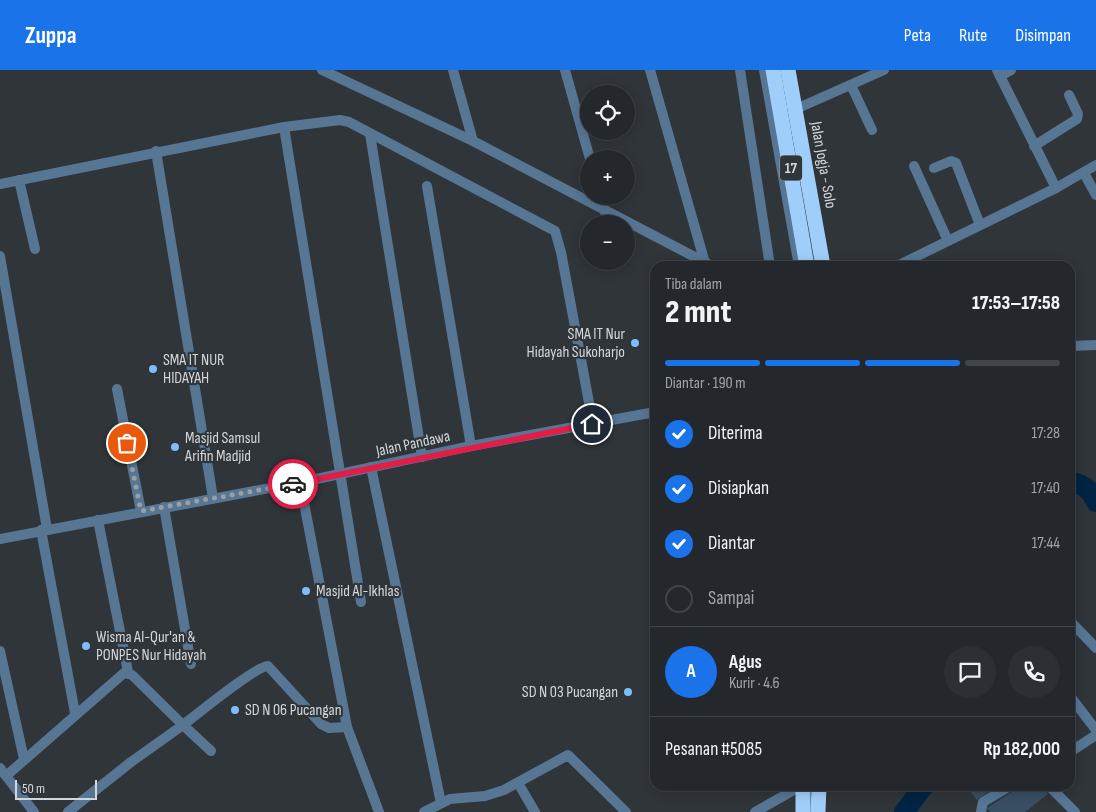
<!DOCTYPE html>
<html lang="id">
<head>
<meta charset="utf-8">
<style>
	:root { --surface:#24282c; --page:#2c3034; --text:#f1f3f6; --muted:#a3a6a9; --line:#414448; --accent:#1a73e8 }
	body { margin:0; font-family:"Sofia Sans Condensed",sans-serif; background:var(--page); color:var(--text); height:100vh; display:flex; flex-direction:column; font-size:19px; white-space:nowrap }
	* { box-sizing:border-box; margin:0 }
	p { font-size:16px; color:var(--muted) }
	.icon { flex:none; width:28px; height:28px; fill:none; stroke:currentColor; stroke-width:2; stroke-linecap:round; stroke-linejoin:round }
	.map { position:relative; flex:1; overflow:hidden }
	.drawer { position:absolute; left:650px; top:191px; width:425px; height:530px; display:flex; flex-direction:column; background:var(--surface); border-radius:15px; box-shadow:0 2px 12px #0003,0 0 0 1px var(--line) }
	.drawer>* { flex:none }
	.controls { position:absolute; left:580px; top:15px; display:grid; gap:10px }
	.controls a { display:grid; place-items:center; width:55px; height:55px; border-radius:50%; background:var(--surface); box-shadow:0 2px 12px #0003,0 0 0 1px var(--line); font-size:25px }
	.scale { position:absolute; left:15px; bottom:12px; width:82px; box-sizing:border-box; padding-left:5px; border:2px solid #d4d7da; border-top:0; font-size:14px; line-height:18px; white-space:nowrap; color:#d4d7da; -webkit-text-stroke:4px #30353a; paint-order:stroke }
	.pin { position:absolute; display:grid; place-items:center; width:42px; height:42px; color:#fff; margin:-21px; border:2px solid #fff; border-radius:50%; box-shadow:0 1px 5px #0007 }
	.courier { position:absolute; display:grid; place-items:center; width:50px; height:50px; margin:-25px; border:4px solid #e11d48; border-radius:50%; background:#fff; color:#222; box-shadow:0 1px 6px #0007 }
	.overview em { font-style:normal; font-weight:800 }
	.overview div { display:flex; flex-direction:column-reverse }
	.overview { display:flex; align-items:center; justify-content:space-between; height:85px; padding:0 15px }
	h1 { font-size:32px; font-weight:800; line-height:38px }
	.bar { display:grid; grid-template-columns:repeat(4,1fr); gap:8px 5px; align-content:center; height:60px; padding:0 15px }
	.bar i { height:6px; border-radius:4px; background:var(--line) }
	.bar .current { background:var(--accent) }
	.bar p { grid-column:span 4 }
	.line { display:flex; align-items:center; gap:12px; padding:0 15px; border-top:1px solid var(--line) }
	.line div { flex:1 }
	.round { display:grid; place-items:center; flex:none; width:52px; height:52px; border-radius:26px; background:var(--page) }
	ol { padding:0 15px; list-style:none }
	li { display:flex; align-items:center; gap:15px; height:55px }
	li p { margin-inline-start:auto }
	li .icon { padding:5px; border-radius:50%; background:var(--accent); color:#fff; stroke-width:4 }
	li:last-child { color:var(--muted) }
	li i { width:28px; height:28px; border:2px solid var(--line); border-radius:50% }
	header { display:flex; align-items:center; gap:30px; box-sizing:border-box; height:70px; padding:0 25px; background:var(--accent); color:#fff }
	header strong { font-size:24px }
	nav { display:flex; gap:28px; margin-inline-start:auto; font-size:18px }
	.map>svg:first-child { display:block }
	.green { fill:#384e63 }
	.lines { fill:none; stroke-linecap:round; stroke-linejoin:round }
	.river { stroke:#002443; stroke-width:20 }
	.street { stroke:#577694; stroke-width:10 }
	.highway { stroke:#a0cefa; stroke-width:15 }
	.done { stroke:#9b9ea2; stroke-width:5; stroke-dasharray:0 9 }
	.route { stroke:#e11d48; stroke-width:6 }
	.poi-dot { fill:#7ebdf9; stroke:#30353a; stroke-width:2 }
	.labels { text-anchor:middle; dominant-baseline:central; stroke-width:4.5; stroke-linejoin:round; paint-order:stroke }
	.shield { fill:#30353a; stroke:#a3a6aa; stroke-width:1 }
	.shield-label { font-size:15px; font-weight:bold; fill:#d4d7da }
	.street-label { font-size:16px; fill:#d4d7da; stroke:#30353a }
	.poi-label { font-size:16px; fill:#d4d7da; stroke:#30353a; text-anchor:start }
</style>
</head>
<body>
<header>
<strong>Zuppa</strong>
<nav><a>Peta</a><a>Rute</a><a>Disimpan</a></nav>
</header>
<div class="map">
<svg width="1096" height="742" viewBox="0 0 1096 742">
	<rect width="100%" height="100%" fill="#30353a"/>
	<!-- green -->
	<g class="green">
		<path d="M966 716H996L977 730Z"/>
		<path d="M1021 716H1041L1048 724 1025 742H990L987 738Z"/>
	</g>
	<g class="lines">
		<!-- river -->
		<g class="river">
			<path d="M1070 412C1083 413 1091 420 1096 432"/>
			<path d="M904 742 924 716"/>
		</g>
		<!-- street -->
		<g class="street">
			<path d="M322 0 473 71 712 196"/>
			<path d="M453 0 473 71"/>
			<path d="M565 0 590 89"/>
			<path d="M650 0 705 193"/>
			<path d="M740 0 770 196"/>
			<path d="M764 0 799 196"/>
			<path d="M997 0 1056 118"/>
			<path d="M1000 6 1011 0"/>
			<path d="M851 15 872 60"/>
			<path d="M796 39 884 0"/>
			<path d="M284 57 361 532"/>
			<path d="M370 64 422 387"/>
			<path d="M1034 76 1077 49 1078 44 1069 25"/>
			<path d="M156 81 213 428"/>
			<path d="M914 96 948 171"/>
			<path d="M934 98 951 91 956 93 980 155"/>
			<path d="M1084 103 1096 125"/>
			<path d="M19 110 35 179"/>
			<path d="M0 114 284 57 340 50 349 52 555 161 561 182 593 354"/>
			<path d="M427 116 471 376"/>
			<path d="M600 126 605 142"/>
			<path d="M0 186 47 459"/>
			<path d="M897 196 1056 118 1096 95"/>
			<path d="M1070 276 1096 275"/>
			<path d="M117 319 141 441"/>
			<path d="M371 397 441 733"/>
			<path d="M300 412 347 657 379 742"/>
			<path d="M164 437 191 594"/>
			<path d="M98 450 128 602"/>
			<path d="M41 460 75 643"/>
			<path d="M0 469 307 411 471 376 655 342"/>
			<path d="M1071 552 1096 578"/>
			<path d="M0 581 24 689"/>
			<path d="M1070 626 1096 660"/>
			<path d="M1070 682 1096 665"/>
			<path d="M0 698 34 742"/>
			<path d="M6 706 124 603 132 605 183 655C196 645 256 596 268 596L321 654 329 658 347 657"/>
			<path d="M518 713 535 742"/>
			<path d="M1049 716 1075 742"/>
			<path d="M68 742 131 692 183 655 211 681"/>
			<path d="M424 742 450 729 485 726 504 720 568 685 626 742"/>
			<path d="M755 742 801 716"/>
			<path d="M981 742 983 732 1010 716"/>
		</g>
		<!-- highway -->
		<g class="highway">
			<path d="M773 0 807 196"/>
			<path d="M788 0 823 196"/>
			<path d="M803 742V716"/>
			<path d="M818 742 819 716"/>
		</g>
	</g>
	<g class="lines">
		<!-- done -->
		<path class="done" d="M127 373 141 441 293 414"/>
		<!-- route -->
		<path class="route" d="M293 414 592 354"/>
	</g>
	<!-- markers -->
	<g class="poi-dot">
		<circle cx="635" cy="273" r="5"/>
		<circle cx="153" cy="299" r="5"/>
		<circle cx="175" cy="377" r="5"/>
		<circle cx="306" cy="521" r="5"/>
		<circle cx="86" cy="576" r="5"/>
		<circle cx="628" cy="622" r="5"/>
		<circle cx="235" cy="640" r="5"/>
	</g>
	<g class="labels">
		<!-- shield labels -->
		<rect class="shield" x="780" y="85.5" width="22" height="25" rx="4"/>
		<g class="shield-label">
			<text x="791" y="98">17</text>
		</g>
		<!-- street labels -->
		<g class="street-label">
			<text transform="translate(823 95) rotate(80)">Jalan Jogja - Solo</text>
			<text transform="translate(413 374) rotate(-12)">Jalan Pandawa</text>
		</g>
		<!-- poi labels -->
		<g class="poi-label">
			<text x="625" y="264" text-anchor="end">SMA IT Nur<tspan x="625" dy="18">Hidayah Sukoharjo</tspan></text>
			<text x="163" y="290">SMA IT NUR<tspan x="163" dy="18">HIDAYAH</tspan></text>
			<text x="185" y="368">Masjid Samsul<tspan x="185" dy="18">Arifin Madjid</tspan></text>
			<text x="316" y="521">Masjid Al-Ikhlas</text>
			<text x="96" y="567">Wisma Al-Qur'an &amp;<tspan x="96" dy="18">PONPES Nur Hidayah</tspan></text>
			<text x="618" y="622" text-anchor="end">SD N 03 Pucangan</text>
			<text x="245" y="640">SD N 06 Pucangan</text>
		</g>
	</g>
</svg>
<div class="controls">
<a><svg class="icon" aria-label="locate" viewBox="0 0 24 24"><circle cx="12" cy="12" r="6"/><path d="M12 2v4M12 18v4M2 12h4M18 12h4"/></svg></a>
<a>+</a>
<a>−</a>
</div>
<div class="scale">50 m</div>
<div class="pin" style="left:127px;top:373px;background:#ea580c"><svg class="icon" aria-label="bag" viewBox="0 0 24 24"><path d="M5 8h14l-1 12H6zM9 8a3 3 0 0 1 6 0"/></svg></div>
<div class="pin" style="left:592px;top:354px;background:#1f2937"><svg class="icon" aria-label="home" viewBox="0 0 24 24"><path d="M3 11l9-7 9 7M6 9v11h12V9"/></svg></div>
<div class="courier" style="left:293px;top:414px"><svg class="icon" aria-label="car" viewBox="0 0 24 24"><path d="M5 17H2v-5l4-1 3-4h7l3 4 3 1v5h-3M9 17h6M6 11h13"/><circle cx="7" cy="17" r="2"/><circle cx="17" cy="17" r="2"/></svg></div>
<section class="drawer">
<div class="overview"><div><h1>2 mnt</h1><p>Tiba dalam</p></div><em>17:53–17:58</em></div>
<div class="bar"><i class="current"></i><i class="current"></i><i class="current"></i><i></i><p>Diantar · 190 m</p></div>
<ol>
<li><svg class="icon" aria-label="check" viewBox="0 0 24 24"><path d="M5 12l5 5 9-10"/></svg>Diterima<p>17:28</p></li>
<li><svg class="icon" aria-label="check" viewBox="0 0 24 24"><path d="M5 12l5 5 9-10"/></svg>Disiapkan<p>17:40</p></li>
<li><svg class="icon" aria-label="check" viewBox="0 0 24 24"><path d="M5 12l5 5 9-10"/></svg>Diantar<p>17:44</p></li>
<li><i></i>Sampai</li>
</ol>
<div class="line" style="height:90px"><b class="round" style="background:var(--accent);color:#fff">A</b><div><b>Agus</b><p>Kurir · 4.6</p></div><a class="round"><svg class="icon" aria-label="chat" viewBox="0 0 24 24"><path d="M4 5h16v11H9l-5 4z"/></svg></a><a class="round"><svg class="icon" aria-label="phone" viewBox="0 0 24 24"><path d="M5 4h4l2 5-3 2q2 4 5 5l2-3 5 2v4C11 20 4 13 5 4z"/></svg></a></div>
<div class="line" style="height:65px"><div>Pesanan #5085</div><b>Rp 182,000</b></div>
</section>
</div>
</body>
</html>
